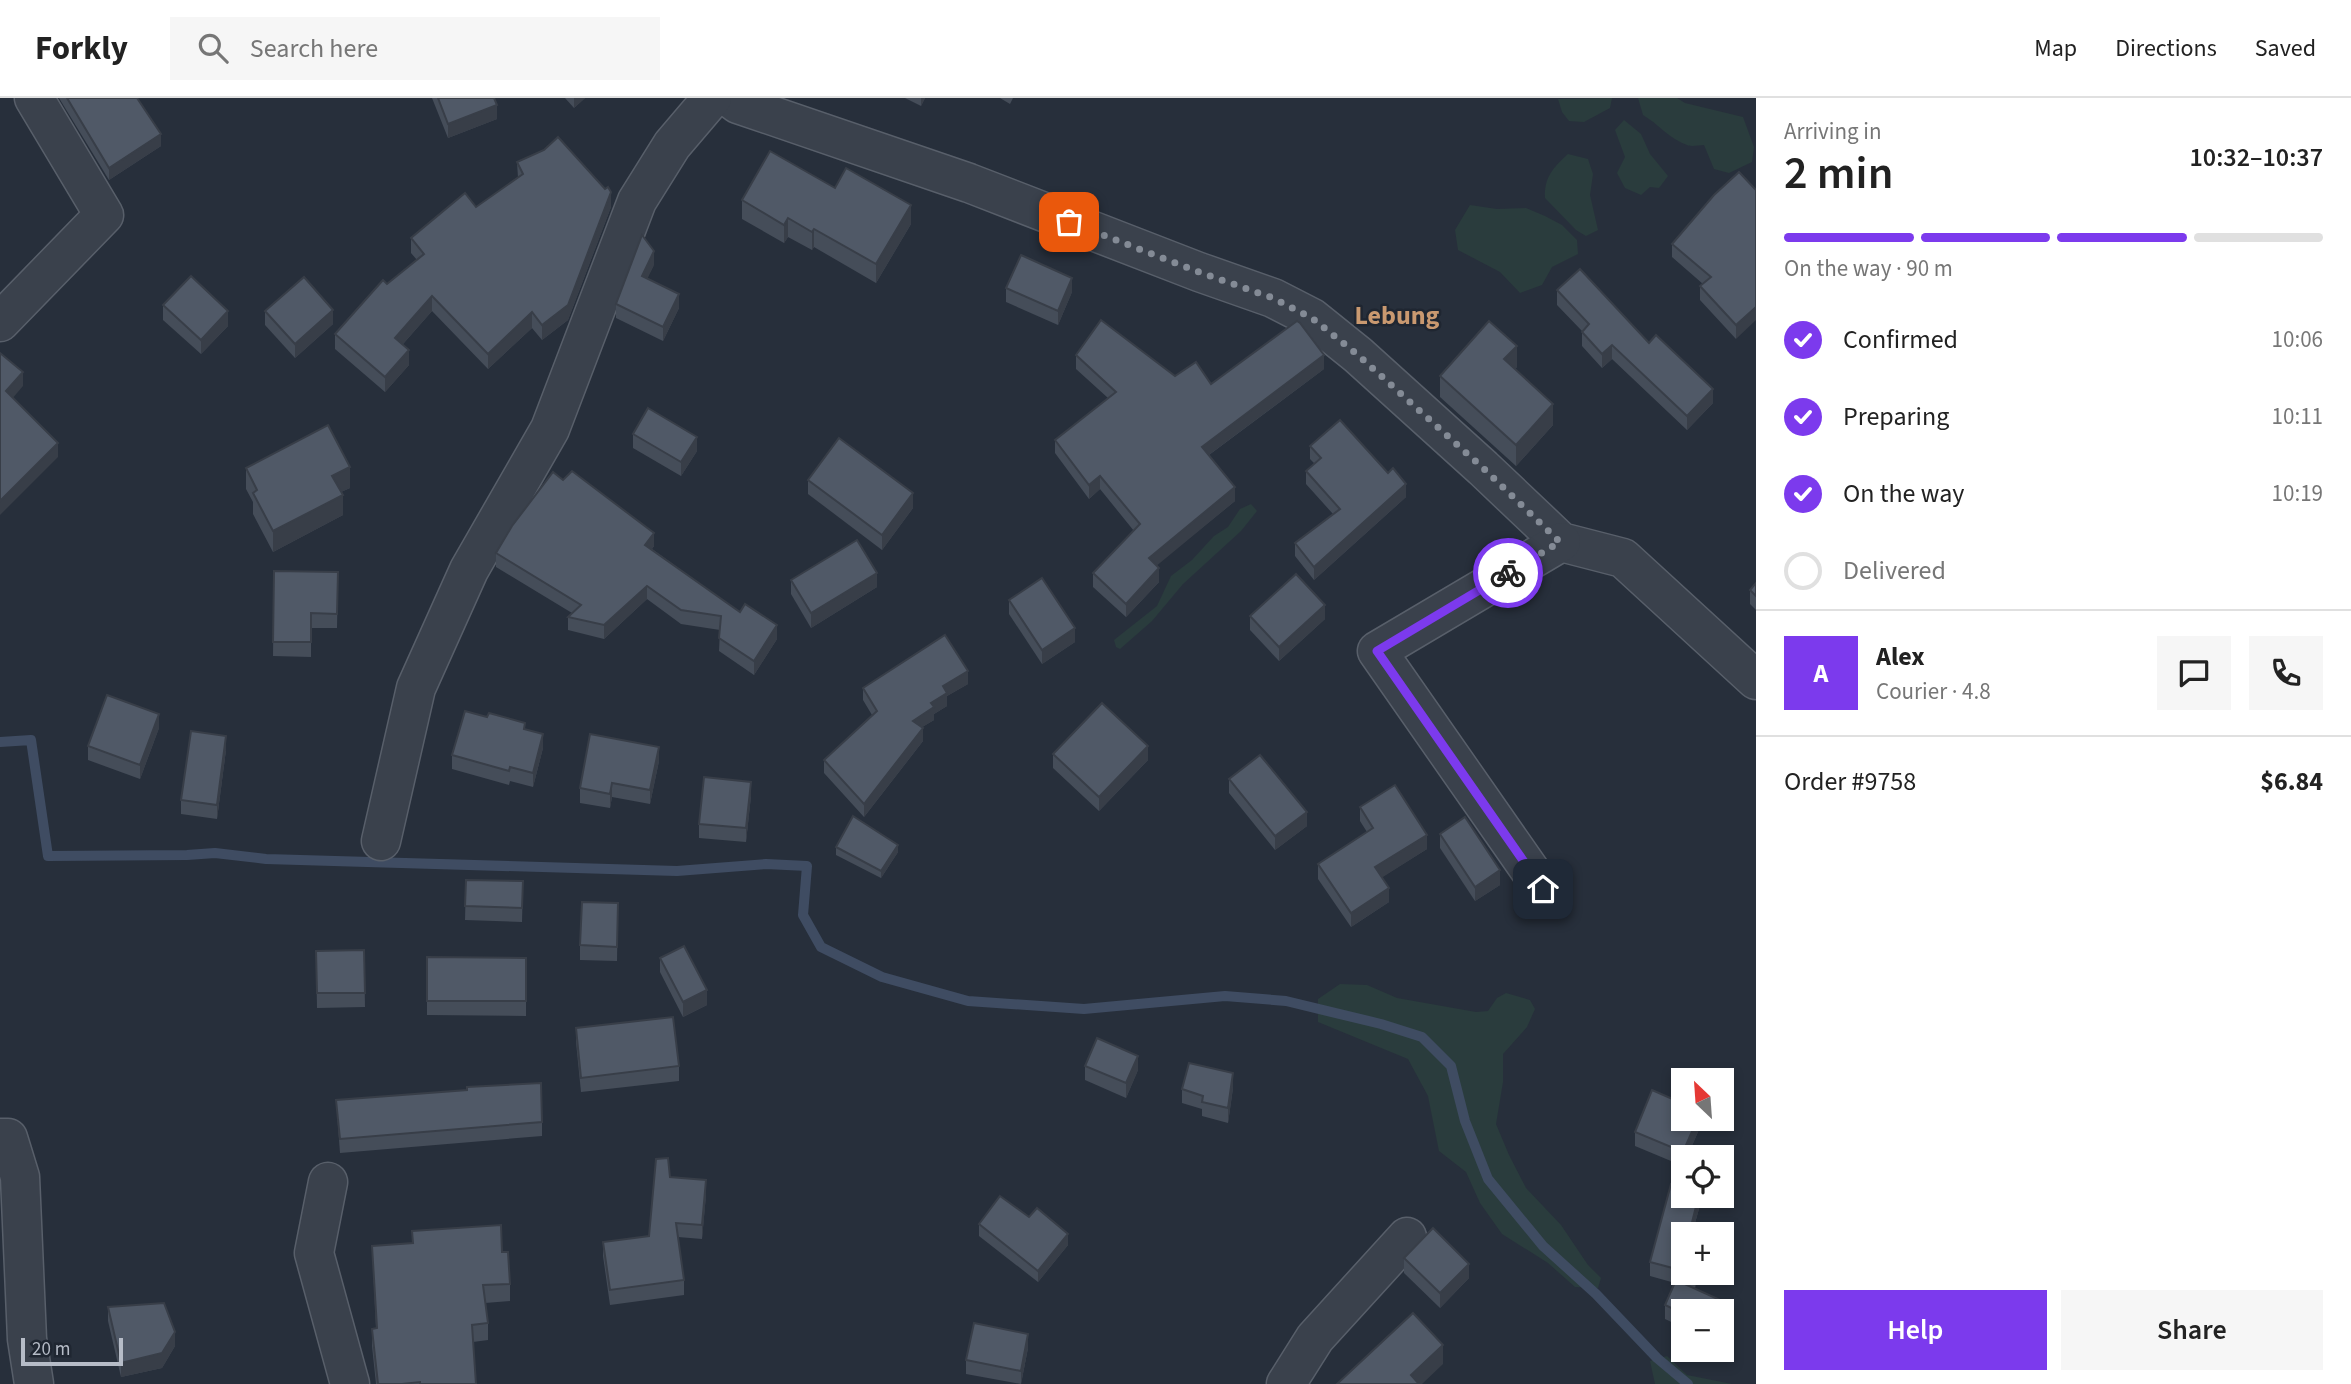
<!DOCTYPE html>
<html lang="en">
<head>
<meta charset="utf-8">
<style>
	:root { --surface:#fff; --page:#f6f6f6; --text:#222; --muted:#767676; --line:#e0e0e0; --accent:#7c3aed }
	body { margin:0; font-family:"Source Sans 3",sans-serif; background:var(--page); color:var(--text); height:100vh; display:flex; flex-direction:column; font-size:26px; white-space:nowrap }
	* { box-sizing:border-box; margin:0 }
	p { font-size:23px; color:var(--muted) }
	.icon { flex:none; width:38px; height:38px; fill:none; stroke:currentColor; stroke-width:2; stroke-linecap:round; stroke-linejoin:round }
	.map { position:relative; flex:1; overflow:hidden }
	.panel { display:flex; flex-direction:column; background:var(--surface); width:595px }
	.panel>* { flex:none }
	.needle { width:46px; rotate:335deg }
	.fabs { position:absolute; left:1671px; top:970px; display:grid; gap:14px }
	.fabs a { display:grid; place-items:center; width:63px; height:63px; border-radius:0px; background:var(--surface); box-shadow:0 4px 10px #0003; font-size:35px }
	.scale { position:absolute; left:21px; bottom:18px; width:102px; box-sizing:border-box; padding-left:7px; border:4px solid #b6bcc7; border-top:0; font-size:19px; line-height:24px; white-space:nowrap; color:#b6bcc7; -webkit-text-stroke:5px #1f2631; paint-order:stroke }
	.pin { position:absolute; display:grid; place-items:center; width:60px; height:60px; color:#fff; margin:-30px; border-radius:14px; box-shadow:0 4px 10px #0006 }
	.courier { position:absolute; display:grid; place-items:center; width:70px; height:70px; margin:-35px; border:5px solid #7c3aed; border-radius:50%; background:#fff; color:#222; box-shadow:0 2px 9px #0007 }
	.head em { font-style:normal; font-weight:600 }
	.head div { display:flex; flex-direction:column-reverse }
	.head { display:flex; align-items:center; justify-content:space-between; height:119px; padding:0 28px }
	h1 { font-size:46px; font-weight:600; line-height:52px }
	.bar { display:grid; grid-template-columns:repeat(4,1fr); gap:10px 7px; align-content:center; height:84px; padding:0 28px }
	.bar i { height:9px; border-radius:5px; background:var(--line) }
	.bar .active { background:var(--accent) }
	.bar p { grid-column:span 4 }
	.line { display:flex; align-items:center; gap:18px; padding:0 28px; border-top:2px solid var(--line) }
	.line div { flex:1 }
	.round { display:grid; place-items:center; flex:none; width:74px; height:74px; border-radius:0px; background:var(--page) }
	ol { padding:0 28px; list-style:none }
	li { display:flex; align-items:center; gap:21px; height:77px }
	li p { margin-inline-start:auto }
	li .icon { padding:7px; border-radius:50%; background:var(--accent); color:#fff; stroke-width:4 }
	li:last-child { color:var(--muted) }
	li i { width:38px; height:38px; border:4px solid var(--line); border-radius:50% }
	.primary-button { display:flex; gap:14px; margin-top:auto; padding:14px 28px }
	.primary-button a { flex:1; height:80px; border-radius:0px; background:var(--accent); color:#fff; font-size:28px; font-weight:600; line-height:80px; text-align:center }
	.primary-button a+a { background:var(--page); color:var(--text) }
	header { display:flex; align-items:center; gap:42px; box-sizing:border-box; height:98px; padding:0 35px; background:var(--surface); border-bottom:2px solid var(--line) }
	header strong { font-size:33px }
	nav { display:flex; gap:38px; margin-inline-start:auto; font-size:24px }
	.search { width:490px; height:63px; background:var(--page); display:flex; align-items:center; gap:18px; box-sizing:border-box; padding:0 24px; border-radius:0px; color:var(--muted); font-size:26px }
	main { display:flex; flex:1; min-height:0 }
	.map>svg:first-child { display:block }
	.green { fill:#2a3c3d }
	.lines { fill:none; stroke-linecap:round; stroke-linejoin:round }
	.stream { stroke:#3f4c62; stroke-width:10 }
	.minor-casing { stroke:#585f6a; stroke-width:41 }
	.minor { stroke:#3a414c; stroke-width:38 }
	.wall { fill:#454d59 }
	.shaded-wall { fill:#383e48 }
	.building { fill:#505967; stroke:#383e48; stroke-width:2 }
	.done { stroke:#848b96; stroke-width:7; stroke-dasharray:0 12.6 }
	.route { stroke:#7c3aed; stroke-width:9 }
	.labels { text-anchor:middle; dominant-baseline:central; stroke-width:5; stroke-linejoin:round; paint-order:stroke }
	.district-label { font-size:26px; font-weight:bold; fill:#c99970; stroke:#1f2631 }
</style>
</head>
<body>
<header>
<strong>Forkly</strong>
<div class="search"><svg class="icon" aria-label="search" viewBox="0 0 24 24"><circle cx="10" cy="10" r="6"/><path d="M15 15l6 6"/></svg>Search here</div>
<nav><a>Map</a><a>Directions</a><a>Saved</a></nav>
</header>
<main>
<div class="map">
<svg width="1756" height="1286" viewBox="0 0 1756 1286">
	<rect width="100%" height="100%" fill="#272f3b"/>
	<!-- green -->
	<g class="green">
		<path d="M1612 0 1610 10 1584 24 1569 23 1562 14 1558 1Z"/>
		<path d="M1638 0H1677L1685 5 1743 19 1754 49 1752 64 1729 75 1714 71 1704 47C1699 47 1691 49 1687 47 1671 42 1657 25 1643 17Z"/>
		<path d="M1624 22 1641 36 1650 56 1668 78 1659 90 1650 89 1641 97 1625 90 1617 75 1625 59 1615 32Z"/>
		<path d="M1568 56 1588 61 1593 76 1590 97 1598 132 1586 138 1576 132 1545 100C1544 79 1553 70 1568 56Z"/>
		<path d="M1470 107 1497 111 1526 110 1545 118 1562 127 1577 142 1578 156 1552 169 1542 187 1520 195 1500 174 1458 152 1455 132Z"/>
		<path d="M1251 406 1257 413 1241 433 1183 486 1152 523 1120 551 1116 549 1114 542 1157 508 1171 478 1192 462 1214 438 1228 429 1240 411Z"/>
		<path d="M1340 886 1367 887 1397 900 1476 914 1488 913 1497 900 1506 895 1530 902 1535 911 1527 929 1503 956V984L1496 1026 1509 1057 1526 1090 1561 1127 1588 1167 1601 1180 1598 1190 1575 1189 1548 1165 1502 1136 1480 1105 1466 1074 1439 1053 1428 998 1408 961 1318 924V901Z"/>
		<path d="M1667 1258 1687 1277 1732 1286H1655L1650 1263Z"/>
	</g>
	<g class="lines">
		<!-- stream -->
		<path class="stream" d="M0 644 31 642 48 758 187 757 215 755 266 761 677 773 766 766 807 768 803 817 821 849 882 879 968 903 1084 911 1225 898 1286 903 1381 926 1422 939 1451 968 1465 1023 1488 1081 1543 1148 1596 1196 1657 1260 1688 1286"/>
		<!-- minor casing -->
		<g class="minor-casing">
			<g id="minor">
				<path d="M730 0 738 6 969 85 1199 174 1273 200 1312 220 1358 257 1483 370 1561 444 1623 460 1756 582"/>
				<path d="M0 224 104 117 34 0"/>
				<path d="M381 743 416 590 469 472 550 331 637 103 672 47 712 0"/>
				<path d="M1543 791 1377 553 1561 444"/>
				<path d="M0 1040H8L20 1079 27 1241 34 1286"/>
				<path d="M328 1084 314 1155 350 1286"/>
				<path d="M1286 1286 1315 1240 1407 1139"/>
			</g>
		</g>
		<!-- minor -->
		<use href="#minor" class="minor"/>
	</g>
	<!-- wall -->
	<g class="wall">
		<path d="M59 0H137L161 48 109 82Z"/>
		<path d="M432 0H494L497 21 448 40Z"/>
		<path d="M565 0H585L574 10Z"/>
		<path d="M905 0H925L921 8Z"/>
		<path d="M1000 0H1013L1010 6Z"/>
		<path d="M517 64 611 109 568 222 542 242 532 230 488 271 432 213 403 246 409 267 385 294 335 251V236L387 186 417 162 411 155V140L476 109 518 80Z"/>
		<path d="M835 90 911 126 876 185 814 149 812 152 788 139 784 145 742 121V102Z"/>
		<path d="M1756 92 1736 241 1700 202V188L1703 186 1672 159V146Z"/>
		<path d="M654 167 647 180 679 210 663 243 616 220V206Z"/>
		<path d="M1006 190 1072 194 1058 227 1006 204Z"/>
		<path d="M1557 192 1649 245 1713 305 1687 332 1612 261 1602 270 1582 248V233L1557 207Z"/>
		<path d="M163 207 228 228 201 256 163 222Z"/>
		<path d="M265 213 333 226 295 260 265 227Z"/>
		<path d="M1076 257 1211 286 1324 271 1209 357 1235 403 1156 467 1159 484 1126 519 1093 489V475L1134 433 1100 391 1089 401 1055 355V342L1108 300 1076 271Z"/>
		<path d="M1517 269 1515 271 1553 327 1516 368 1440 299V278Z"/>
		<path d="M633 336 697 353 681 378 633 350Z"/>
		<path d="M1310 348 1388 375 1406 399 1314 482 1295 458V445L1333 416 1306 386V373L1315 366 1310 361Z"/>
		<path d="M246 370 350 390 341 394 343 417 273 454 253 416V404L246 391Z"/>
		<path d="M563 382 654 448 652 451 777 541 754 577 719 553 720 532 681 526 647 501 604 541 568 532V519L572 515 496 469V455Z"/>
		<path d="M808 382 913 410 882 452 808 396Z"/>
		<path d="M274 473 338 474 337 530H311V559L273 558Z"/>
		<path d="M791 482 877 489 811 530 791 496Z"/>
		<path d="M1756 485V512L1750 506V492Z"/>
		<path d="M1009 502 1075 544 1042 566 1009 516Z"/>
		<path d="M1250 518 1325 521 1279 563 1250 532Z"/>
		<path d="M968 586 947 598V608L934 616V622L922 629 923 643 864 719 824 675V662L872 617 863 602V590Z"/>
		<path d="M159 630 140 681 88 662V648Z"/>
		<path d="M525 631 543 650 533 689 510 683 509 687 452 671V657Z"/>
		<path d="M226 652 217 721 181 716V702Z"/>
		<path d="M1053 656 1148 662 1099 713 1053 670Z"/>
		<path d="M659 663 650 706 612 699 610 710 580 705V690Z"/>
		<path d="M1229 681 1307 728 1275 752 1229 695Z"/>
		<path d="M751 698 746 744 699 740V726Z"/>
		<path d="M1360 709 1427 751 1382 779 1389 804 1351 829 1318 781V766L1367 734 1360 723Z"/>
		<path d="M1440 736 1500 787 1475 803 1440 750Z"/>
		<path d="M836 749 898 754 881 780 836 757Z"/>
		<path d="M466 782 523 783 522 824 465 822Z"/>
		<path d="M618 805 617 863 580 862V847Z"/>
		<path d="M364 852 365 909 317 910 316 853Z"/>
		<path d="M427 859 526 860V918L427 917Z"/>
		<path d="M660 860 707 907 683 919 660 874Z"/>
		<path d="M576 930 679 968V983L581 994 576 944Z"/>
		<path d="M1085 968 1138 972 1126 1000 1085 982Z"/>
		<path d="M1233 990 1228 1025 1202 1018V1011L1182 1005V991Z"/>
		<path d="M336 1002 542 1024V1038L340 1055Z"/>
		<path d="M1701 1020V1027L1683 1068 1635 1048V1034Z"/>
		<path d="M670 1079 706 1097 702 1141 678 1139 684 1182V1197L610 1207 603 1158V1144L649 1138Z"/>
		<path d="M1671 1086 1684 1089V1097H1700V1107L1692 1136H1684V1174H1699L1695 1190 1690 1189 1731 1207V1221L1722 1241V1213H1684V1230L1665 1221V1207L1675 1185 1650 1178V1164Z"/>
		<path d="M979 1126 1068 1147 1038 1184 979 1138Z"/>
		<path d="M412 1133 502 1154 510 1186V1203L485 1205 488 1225V1242L473 1244 476 1286H376L372 1248V1231L376 1230 372 1148 412 1145Z"/>
		<path d="M1404 1160 1469 1180 1440 1210 1404 1175Z"/>
		<path d="M108 1209 175 1248 162 1270 121 1279 108 1223Z"/>
		<path d="M1028 1250 1021 1286 966 1276V1262Z"/>
	</g>
	<!-- shaded-wall -->
	<g class="shaded-wall">
		<path d="M574 0H585L574 10Z"/>
		<path d="M921 0H925L921 8Z"/>
		<path d="M497 7V21L448 40V26Z"/>
		<path d="M161 36V48L109 82V70Z"/>
		<path d="M611 94V109L568 222 542 242V227Z"/>
		<path d="M911 107V126L876 185V166Z"/>
		<path d="M788 120V139L784 145V127Z"/>
		<path d="M814 131V149L812 152V134Z"/>
		<path d="M654 153V167L642 192V178Z"/>
		<path d="M1072 180V194L1058 227V213Z"/>
		<path d="M679 196V210L663 243V229Z"/>
		<path d="M432 198V213L395 255V240Z"/>
		<path d="M1756 209V222L1736 241V227Z"/>
		<path d="M333 212V226L295 260V246Z"/>
		<path d="M228 213V228L201 256V242Z"/>
		<path d="M532 214V230L488 271V256Z"/>
		<path d="M1612 247V261L1602 270V256Z"/>
		<path d="M1517 248V269L1504 282V261Z"/>
		<path d="M409 252V267L385 294V279Z"/>
		<path d="M1324 257V271L1202 362V349Z"/>
		<path d="M23 274V288L6 308V293Z"/>
		<path d="M1713 291V305L1687 332V318Z"/>
		<path d="M1553 306V327L1516 368V347Z"/>
		<path d="M697 339V353L681 378V364Z"/>
		<path d="M58 345V359L0 417V403Z"/>
		<path d="M350 369V390L332 398V378Z"/>
		<path d="M1100 378V391L1089 401V387Z"/>
		<path d="M1406 386V399L1314 482V469Z"/>
		<path d="M1235 389V403L1149 474V460Z"/>
		<path d="M913 395V410L882 452V437Z"/>
		<path d="M343 397V417L273 454V433Z"/>
		<path d="M654 435V448L645 460V447Z"/>
		<path d="M1159 470V484L1126 519V506Z"/>
		<path d="M877 475V489L811 530V515Z"/>
		<path d="M647 488V501L604 541V527Z"/>
		<path d="M1325 507V521L1279 563V549Z"/>
		<path d="M777 527V541L754 577V563Z"/>
		<path d="M1075 530V544L1042 566V552Z"/>
		<path d="M968 573V586L947 598V608L934 616V622L913 635V623L931 605 943 588Z"/>
		<path d="M159 616V630L140 681V667Z"/>
		<path d="M923 630V643L864 719V706Z"/>
		<path d="M543 636V650L533 689V675Z"/>
		<path d="M226 638V652L217 721V707Z"/>
		<path d="M1148 648V662L1099 713V699Z"/>
		<path d="M659 649V663L650 706V692Z"/>
		<path d="M751 684V698L746 744V730Z"/>
		<path d="M612 685V699L610 710V696Z"/>
		<path d="M1307 714V728L1275 752V738Z"/>
		<path d="M1427 737V751L1375 784V769Z"/>
		<path d="M898 747V754L881 780V773Z"/>
		<path d="M1500 772V787L1475 803V789Z"/>
		<path d="M1389 790V804L1351 829V815Z"/>
		<path d="M707 892V907L683 919V904Z"/>
		<path d="M1138 958V972L1126 1000V985Z"/>
		<path d="M1233 975V990L1228 1025V1010Z"/>
		<path d="M1698 1020H1701V1027L1687 1059H1684L1683 1068V1054Z"/>
		<path d="M706 1082V1097L702 1141V1127Z"/>
		<path d="M1699 1097H1700V1107L1692 1136H1689Z"/>
		<path d="M1068 1136V1147L1038 1184V1173Z"/>
		<path d="M1469 1166V1180L1440 1210V1195Z"/>
		<path d="M1695 1174H1699L1695 1190Z"/>
		<path d="M1731 1207V1221L1722 1241V1227Z"/>
		<path d="M175 1234V1248L162 1270 121 1279V1265Z"/>
		<path d="M1028 1236V1250L1021 1286V1273Z"/>
		<path d="M1443 1247V1266L1422 1286H1411V1277Z"/>
	</g>
	<!-- building -->
	<g class="building">
		<path d="M67 0H137L161 36 109 70Z"/>
		<path d="M438 0H494L497 7 448 26Z"/>
		<path d="M558 39 605 91 608 89 611 94 568 207 542 227 532 214 488 256 432 198 395 240 409 252 385 279 335 236 383 182 387 186 424 156 411 140 465 95 476 109 523 76 517 64 544 52Z"/>
		<path d="M770 53 835 90 846 70 911 107 876 166 814 131 812 134 788 120 784 127 742 102Z"/>
		<path d="M1739 74 1756 92V209L1736 227 1700 188 1711 179 1672 146 1714 97Z"/>
		<path d="M642 137 654 153 642 178 679 196 663 229 616 206Z"/>
		<path d="M1021 157 1072 180 1058 213 1006 190Z"/>
		<path d="M1580 171 1649 245 1656 237 1713 291 1687 318 1612 247 1602 256 1582 234 1589 226 1557 192Z"/>
		<path d="M191 178 228 213 201 242 163 207Z"/>
		<path d="M304 179 333 212 295 246 265 213Z"/>
		<path d="M1101 222 1175 278 1196 264 1211 286 1297 223 1300 225 1324 257 1202 349 1235 389 1149 460 1159 470 1126 506 1093 475 1140 426 1100 378 1089 387 1055 342 1116 294 1076 257Z"/>
		<path d="M1489 223 1517 248 1504 261 1553 306 1516 347 1440 278Z"/>
		<path d="M0 255 23 274 6 293 58 345 0 403Z"/>
		<path d="M648 310 697 339 681 364 633 336Z"/>
		<path d="M1340 322 1388 375 1393 370 1406 386 1314 469 1295 445 1340 411 1306 373 1321 360 1310 348Z"/>
		<path d="M328 327 350 369 332 378 343 397 273 433 253 395 257 392 246 370Z"/>
		<path d="M839 340 913 395 882 437 808 382Z"/>
		<path d="M572 373 654 435 645 447 740 514 745 506 777 527 754 563 719 540 721 518 681 512 647 488 604 527 568 519 581 507 496 455 512 428 553 374 563 382Z"/>
		<path d="M857 442 877 475 811 515 791 482Z"/>
		<path d="M274 473 338 474 337 516 311 515V544H273Z"/>
		<path d="M1296 476 1325 507 1279 549 1250 518Z"/>
		<path d="M1042 480 1075 530 1042 552 1009 502Z"/>
		<path d="M1756 485V498L1750 492Z"/>
		<path d="M945 537 968 573 943 588 947 595 931 605 934 609 913 623 923 630 864 706 824 662 877 613 863 590Z"/>
		<path d="M107 597 159 616 140 667 88 648Z"/>
		<path d="M1102 605 1148 648 1099 699 1053 656Z"/>
		<path d="M465 613 487 619 489 615 525 625 524 631 543 636 533 675 510 669 509 673 452 657Z"/>
		<path d="M191 633 226 638 217 707 181 702Z"/>
		<path d="M590 636 659 649 650 692 612 685 610 696 580 690Z"/>
		<path d="M1260 657 1307 714 1275 738 1229 681Z"/>
		<path d="M704 679 751 684 746 730 699 726Z"/>
		<path d="M1395 687 1427 737 1375 769 1389 790 1351 815 1318 766 1373 730 1360 709Z"/>
		<path d="M853 718 898 747 881 773 836 749Z"/>
		<path d="M1465 719 1500 772 1475 789 1440 736Z"/>
		<path d="M466 782 523 783 522 810 465 808Z"/>
		<path d="M582 804 618 805 617 849 580 847Z"/>
		<path d="M684 848 707 892 683 904 660 860Z"/>
		<path d="M364 852 365 895H317L316 853Z"/>
		<path d="M427 859 526 860V903H427Z"/>
		<path d="M673 919 679 968 581 980 576 930Z"/>
		<path d="M1097 940 1138 958 1126 985 1085 968Z"/>
		<path d="M1189 965 1233 975 1228 1010 1202 1004 1203 998 1182 991Z"/>
		<path d="M541 985 542 1024 340 1041 336 1002 467 992V989Z"/>
		<path d="M1652 992 1684 1006V1020H1698L1683 1054 1635 1034Z"/>
		<path d="M668 1060 670 1079 706 1082 702 1127 676 1125 684 1182 610 1192 603 1144 649 1138 656 1061Z"/>
		<path d="M1671 1086 1684 1089V1097H1699L1689 1136H1684V1173L1650 1164Z"/>
		<path d="M1000 1098 1029 1119 1037 1110 1068 1136 1038 1173 979 1126Z"/>
		<path d="M501 1127 502 1154H508L510 1186 483 1187 488 1225 472 1227 476 1286H420V1284L402 1286H378L372 1231 377 1230 372 1148 413 1145 412 1133Z"/>
		<path d="M1433 1130 1469 1166 1440 1195 1404 1160Z"/>
		<path d="M1676 1182 1731 1207 1722 1227V1213H1684V1216L1665 1207Z"/>
		<path d="M164 1205 175 1234 162 1255 121 1265 108 1209Z"/>
		<path d="M1413 1215 1443 1247 1411 1277 1419 1286H1337Z"/>
		<path d="M974 1225 1028 1236 1021 1273 966 1262Z"/>
	</g>
	<g class="lines">
		<!-- done -->
		<path class="done" d="M1069 124 1199 174 1273 200 1312 220 1358 257 1483 370 1560 444 1508 475"/>
		<!-- route -->
		<path class="route" d="M1508 475 1377 553 1543 791"/>
	</g>
	<g class="labels">
		<!-- district labels -->
		<g class="district-label">
			<text x="1397" y="217">Lebung</text>
		</g>
	</g>
</svg>
<div class="fabs">
<a><svg class="needle" viewBox="-14 -14 28 28"><path d="M0-13l5 13h-10z" fill="#e53935"/><path d="M0 13l5-13h-10z" fill="#767676"/></svg></a>
<a><svg class="icon" aria-label="locate" viewBox="0 0 24 24"><circle cx="12" cy="12" r="6"/><path d="M12 2v4M12 18v4M2 12h4M18 12h4"/></svg></a>
<a>+</a>
<a>−</a>
</div>
<div class="scale">20 m</div>
<div class="pin" style="left:1069px;top:124px;background:#ea580c"><svg class="icon" aria-label="bag" viewBox="0 0 24 24"><path d="M5 8h14l-1 12H6zM9 8a3 3 0 0 1 6 0"/></svg></div>
<div class="pin" style="left:1543px;top:791px;background:#1f2937"><svg class="icon" aria-label="home" viewBox="0 0 24 24"><path d="M3 11l9-7 9 7M6 9v11h12V9"/></svg></div>
<div class="courier" style="left:1508px;top:475px"><svg class="icon" aria-label="bike" viewBox="0 0 24 24"><circle cx="6" cy="16" r="4"/><circle cx="18" cy="16" r="4"/><path d="M6 16l4-8h5l3 8M10 8l3 8H6M13 5h3"/></svg></div>
</div>
<section class="panel">
<div class="head"><div><h1>2 min</h1><p>Arriving in</p></div><em>10:32–10:37</em></div>
<div class="bar"><i class="active"></i><i class="active"></i><i class="active"></i><i></i><p>On the way · 90 m</p></div>
<ol>
<li><svg class="icon" aria-label="check" viewBox="0 0 24 24"><path d="M5 12l5 5 9-10"/></svg>Confirmed<p>10:06</p></li>
<li><svg class="icon" aria-label="check" viewBox="0 0 24 24"><path d="M5 12l5 5 9-10"/></svg>Preparing<p>10:11</p></li>
<li><svg class="icon" aria-label="check" viewBox="0 0 24 24"><path d="M5 12l5 5 9-10"/></svg>On the way<p>10:19</p></li>
<li><i></i>Delivered</li>
</ol>
<div class="line" style="height:126px"><b class="round" style="background:var(--accent);color:#fff">A</b><div><b>Alex</b><p>Courier · 4.8</p></div><a class="round"><svg class="icon" aria-label="chat" viewBox="0 0 24 24"><path d="M4 5h16v11H9l-5 4z"/></svg></a><a class="round"><svg class="icon" aria-label="phone" viewBox="0 0 24 24"><path d="M5 4h4l2 5-3 2q2 4 5 5l2-3 5 2v4C11 20 4 13 5 4z"/></svg></a></div>
<div class="line" style="height:91px"><div>Order #9758</div><b>$6.84</b></div>
<div class="primary-button"><a>Help</a><a>Share</a></div>
</section>
</main>
</body>
</html>
